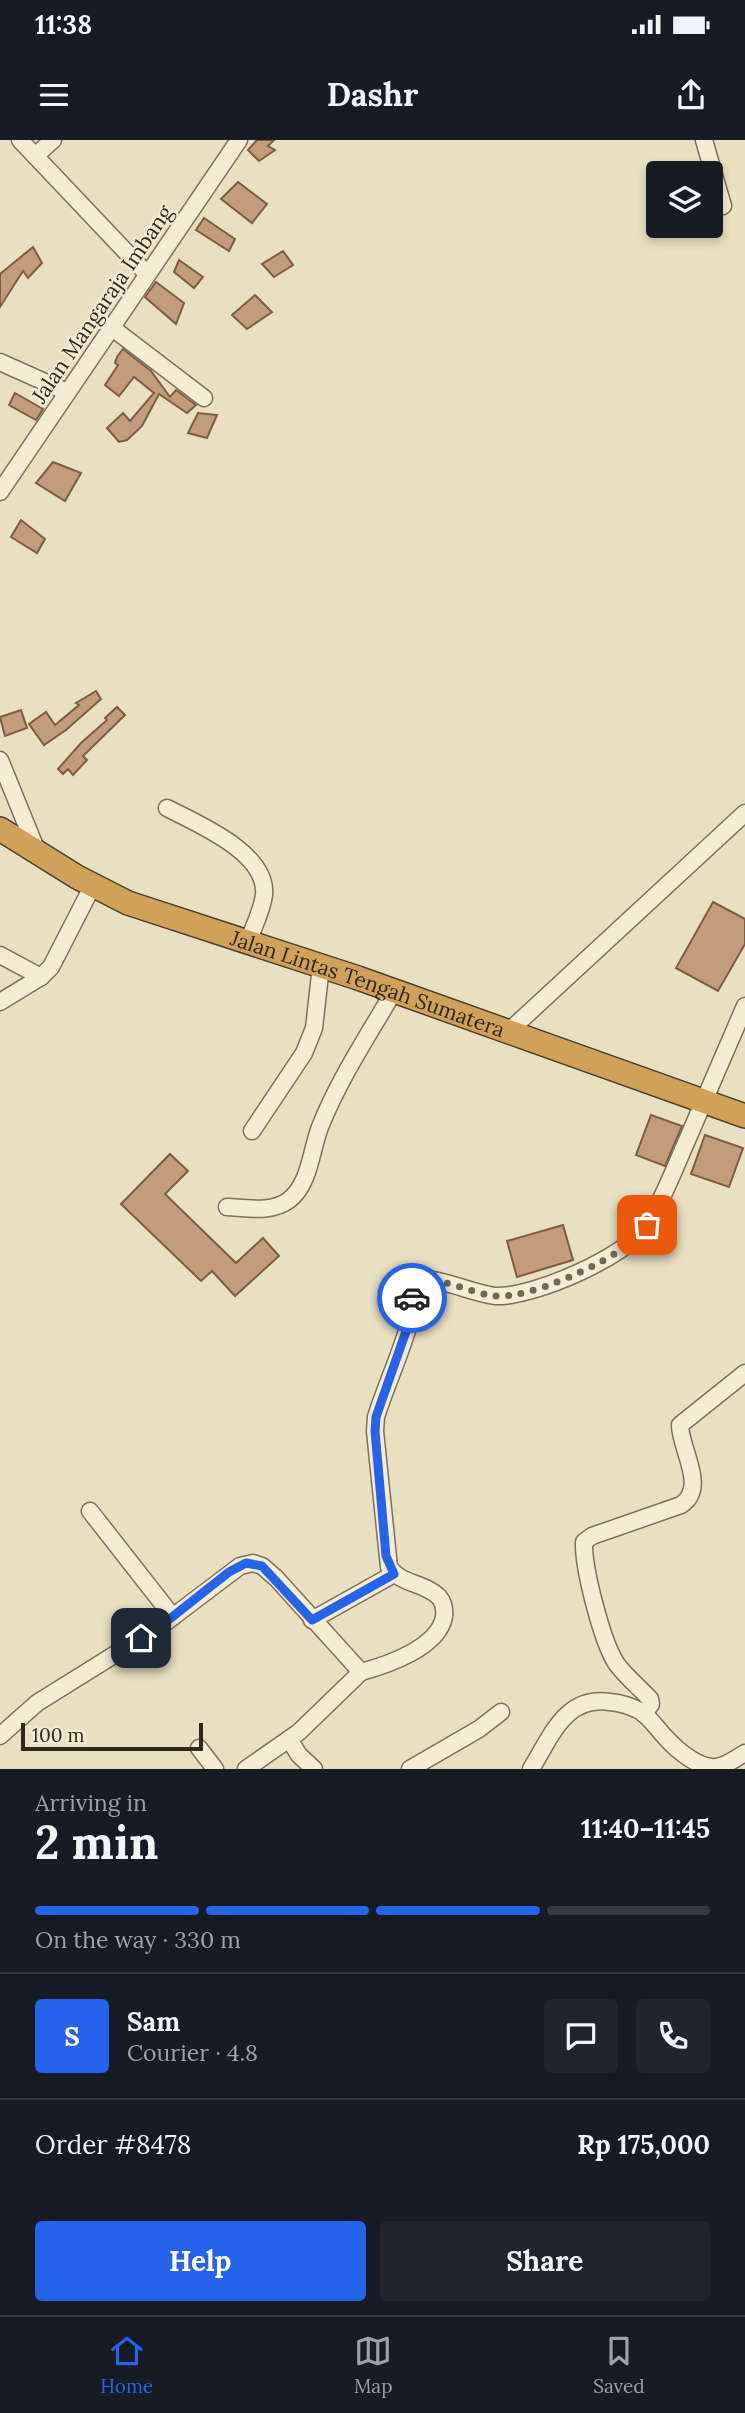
<!DOCTYPE html>
<html lang="en">
<head>
<meta charset="utf-8">
<style>
	:root { --surface:#171b24; --page:#20242c; --text:#f1f3f6; --muted:#9ea1a6; --line:#363941; --accent:#2563eb }
	body { margin:0; font-family:Lora,serif; background:var(--page); color:var(--text); height:100vh; display:flex; flex-direction:column; font-size:26px; white-space:nowrap }
	* { box-sizing:border-box; margin:0 }
	p { font-size:23px; color:var(--muted) }
	.icon { flex:none; width:38px; height:38px; fill:none; stroke:currentColor; stroke-width:2; stroke-linecap:round; stroke-linejoin:round }
	.map { position:relative; height:1629px; overflow:hidden }
	.sheet { display:flex; flex-direction:column; background:var(--surface); flex:1 }
	.sheet>* { flex:none }
	.tools { position:absolute; left:646px; top:21px; display:grid; gap:14px }
	.tools a { display:grid; place-items:center; width:77px; height:77px; border-radius:7px; background:var(--surface); box-shadow:0 4px 10px #0003; font-size:35px }
	.scale { position:absolute; left:21px; bottom:18px; width:182px; box-sizing:border-box; padding-left:7px; border:4px solid #31281d; border-top:0; font-size:19px; line-height:24px; white-space:nowrap; color:#31281d; -webkit-text-stroke:5px #f1e9d0; paint-order:stroke }
	.pin { position:absolute; display:grid; place-items:center; width:60px; height:60px; color:#fff; margin:-30px; border-radius:14px; box-shadow:0 4px 10px #0006 }
	.courier { position:absolute; display:grid; place-items:center; width:70px; height:70px; margin:-35px; border:5px solid #2563eb; border-radius:50%; background:#fff; color:#222; box-shadow:0 2px 9px #0007 }
	.headline em { font-style:normal; font-weight:800 }
	.headline div { display:flex; flex-direction:column-reverse }
	.headline { display:flex; align-items:center; justify-content:space-between; height:119px; padding:0 35px }
	h1 { font-size:46px; font-weight:800; line-height:52px }
	.bar { display:grid; grid-template-columns:repeat(4,1fr); gap:10px 7px; align-content:center; height:84px; padding:0 35px }
	.bar i { height:9px; border-radius:5px; background:var(--line) }
	.bar .on { background:var(--accent) }
	.bar p { grid-column:span 4 }
	.line { display:flex; align-items:center; gap:18px; padding:0 35px; border-top:2px solid var(--line) }
	.line div { flex:1 }
	.round { display:grid; place-items:center; flex:none; width:74px; height:74px; border-radius:7px; background:var(--page) }
	.primary-button { display:flex; gap:14px; margin-top:auto; padding:14px 35px }
	.primary-button a { flex:1; height:80px; border-radius:7px; background:var(--accent); color:#fff; font-size:28px; font-weight:800; line-height:80px; text-align:center }
	.primary-button a+a { background:var(--page); color:var(--text) }
	.status { display:flex; justify-content:space-between; align-items:center; height:49px; padding:0 35px; background:var(--surface); direction:ltr }
	.status svg { height:19px; fill:currentColor }
	header { display:flex; justify-content:space-between; align-items:center; height:91px; padding:0 35px; background:var(--surface); font-size:32px; font-weight:800 }
	.menu { display:flex; justify-content:space-around; align-items:center; height:98px; border-top:2px solid var(--line); background:var(--surface); font-size:19px; color:var(--muted) }
	.menu a { display:grid; justify-items:center; gap:4px }
	.menu .on { color:var(--accent) }
	.map>svg:first-child { display:block }
	.building { fill:#c39c7b; stroke:#7d5d43; stroke-width:2 }
	.lines { fill:none; stroke-linecap:round; stroke-linejoin:round }
	.minor-casing { stroke:#80705b; stroke-width:19 }
	.highway-casing { stroke:#4e3f2f; stroke-width:26 }
	.minor { stroke:#f4ecd3; stroke-width:16 }
	.highway { stroke:#d0a259; stroke-width:23 }
	.done { stroke:#716856; stroke-width:7; stroke-dasharray:0 12.6 }
	.route { stroke:#2563eb; stroke-width:9 }
	.labels { text-anchor:middle; dominant-baseline:central; stroke-width:5; stroke-linejoin:round; paint-order:stroke }
	.street-label { font-size:21px; fill:#31281d; stroke:#f1e9d0 }
</style>
</head>
<body>
<div class="status"><b>11:38</b><svg viewBox="0 0 49 12"><path d="M0 12V9h3v3zM5 12V6h3v6zM10 12V3h3v9zM15 12V0h3v12zM26 1h20v11H26zM47 4h2v5h-2z"/></svg></div>
<header><svg class="icon" aria-label="menu" viewBox="0 0 24 24"><path d="M4 6h16M4 12h16M4 18h16"/></svg>Dashr<svg class="icon" aria-label="share" viewBox="0 0 24 24"><path d="M12 15V3M7 8l5-5 5 5M5 13v7h14v-7"/></svg></header>
<div class="map">
<svg width="745" height="1629" viewBox="0 0 745 1629">
	<rect width="100%" height="100%" fill="#e9dfc1"/>
	<!-- building -->
	<g class="building">
		<path d="M257 0H274L268 6 275 10 259 21 248 10Z"/>
		<path d="M238 42 267 64 252 83 221 59Z"/>
		<path d="M204 78 235 99 229 111 196 90Z"/>
		<path d="M33 107 42 123 28 138 23 131 0 167V134Z"/>
		<path d="M283 111 293 125 274 137 262 124Z"/>
		<path d="M179 120 203 137 194 148 174 132Z"/>
		<path d="M156 142 184 163 176 184 145 157Z"/>
		<path d="M255 155 272 172 247 189 232 175Z"/>
		<path d="M123 209 151 231 170 257 176 250 196 265 187 273 159 254 142 286 127 300 119 302 107 288 123 273 130 281 154 253 134 237 119 256 105 245 118 225 115 223 117 217Z"/>
		<path d="M15 253 43 269 36 280 9 265Z"/>
		<path d="M198 273 217 275 207 298 188 293Z"/>
		<path d="M53 322 81 333 65 361 36 343Z"/>
		<path d="M21 380 45 399 37 413 11 397Z"/>
		<path d="M96 551 101 559 66 590 44 605 29 584 46 572 55 585 79 565 76 563Z"/>
		<path d="M117 567 125 575 83 616 87 620 73 635 68 629 63 634 58 629 81 603 107 580 105 578Z"/>
		<path d="M21 570 27 588 5 596 0 577Z"/>
		<path d="M713 762 745 779V804L718 851 676 828Z"/>
		<path d="M651 975 682 986 665 1026 636 1015Z"/>
		<path d="M705 995 743 1008 729 1047 691 1034Z"/>
		<path d="M170 1014 188 1031 165 1054 236 1123 263 1098 279 1116 235 1156 212 1131 201 1141 121 1064Z"/>
		<path d="M563 1085 573 1120 517 1137 507 1101Z"/>
	</g>
	<g class="lines">
		<!-- minor casing -->
		<g class="minor-casing">
			<g id="minor">
				<path d="M20 0 147 134"/>
				<path d="M704 0 723 66"/>
				<path d="M35 16 53 0"/>
				<path d="M111 187 204 258"/>
				<path d="M0 222 67 252"/>
				<path d="M0 352 239 0"/>
				<path d="M0 620 37 711"/>
				<path d="M167 668C198 684 268 713 264 755 262 771 253 788 248 802"/>
				<path d="M0 815 41 837 51 827 93 745"/>
				<path d="M0 862 41 837"/>
				<path d="M508 892 745 673"/>
				<path d="M252 991 304 913 314 888 321 826"/>
				<path d="M227 1067C248 1068 272 1073 289 1060 310 1044 311 1010 320 987 339 939 368 896 394 851"/>
				<path d="M90 1371 173 1477"/>
				<path d="M312 1480 394 1434"/>
				<path d="M644 1574 651 1564 650 1559C639 1547 625 1536 616 1523 602 1501 583 1428 584 1402L592 1396 681 1365C708 1348 680 1309 680 1285L745 1233"/>
				<path d="M0 1596 37 1563 162 1485 240 1426 253 1423 262 1426 276 1438 361 1532C387 1525 438 1508 444 1477 445 1469 444 1463 439 1457 424 1442 401 1445 389 1427L375 1291 376 1277C386 1245 403 1209 411 1177 413 1166 407 1149 416 1141 426 1132 480 1156 497 1156 534 1157 628 1116 647 1085 664 1058 675 1027 688 998 707 954 726 910 745 866"/>
				<path d="M289 1599 299 1615 314 1629"/>
				<path d="M199 1608 215 1629"/>
				<path d="M246 1629 299 1592 361 1532"/>
				<path d="M410 1629 479 1589 501 1572"/>
				<path d="M531 1629C551 1597 565 1555 610 1562 620 1563 631 1566 640 1571 651 1578 657 1589 666 1598 677 1610 699 1629 716 1627 726 1626 736 1618 745 1613"/>
			</g>
		</g>
		<!-- highway casing -->
		<g class="highway-casing">
			<g id="highway">
				<path id="s1" d="M0 689 77 737 128 763 358 838 745 976"/>
			</g>
		</g>
		<!-- minor -->
		<use href="#minor" class="minor"/>
		<!-- highway -->
		<use href="#highway" class="highway"/>
	</g>
	<g class="lines">
		<!-- done -->
		<path class="done" d="M412 1158C411 1152 411 1143 418 1140 430 1134 478 1155 495 1156 529 1159 602 1125 629 1104 636 1099 641 1092 647 1085"/>
		<!-- route -->
		<path class="route" d="M141 1498 162 1485 229 1432 246 1423 262 1426 312 1480 394 1434 386 1416 375 1291 376 1277 411 1177 412 1158"/>
	</g>
	<g class="labels">
		<!-- street labels -->
		<g class="street-label">
			<text transform="translate(102 164) rotate(-56)">Jalan Mangaraja Imbang</text>
			<text stroke="none"><textPath href="#s1" startOffset="401">Jalan Lintas Tengah Sumatera</textPath></text>
		</g>
	</g>
</svg>
<div class="tools">
<a><svg class="icon" aria-label="layers" viewBox="0 0 24 24"><path d="M12 4l9 5-9 5-9-5zM3 14l9 5 9-5"/></svg></a>
</div>
<div class="scale">100 m</div>
<div class="pin" style="left:647px;top:1085px;background:#ea580c"><svg class="icon" aria-label="bag" viewBox="0 0 24 24"><path d="M5 8h14l-1 12H6zM9 8a3 3 0 0 1 6 0"/></svg></div>
<div class="pin" style="left:141px;top:1498px;background:#1f2937"><svg class="icon" aria-label="home" viewBox="0 0 24 24"><path d="M3 11l9-7 9 7M6 9v11h12V9"/></svg></div>
<div class="courier" style="left:412px;top:1158px"><svg class="icon" aria-label="car" viewBox="0 0 24 24"><path d="M5 17H2v-5l4-1 3-4h7l3 4 3 1v5h-3M9 17h6M6 11h13"/><circle cx="7" cy="17" r="2"/><circle cx="17" cy="17" r="2"/></svg></div>
</div>
<section class="sheet">
<div class="headline"><div><h1>2 min</h1><p>Arriving in</p></div><em>11:40–11:45</em></div>
<div class="bar"><i class="on"></i><i class="on"></i><i class="on"></i><i></i><p>On the way · 330 m</p></div>
<div class="line" style="height:126px"><b class="round" style="background:var(--accent);color:#fff">S</b><div><b>Sam</b><p>Courier · 4.8</p></div><a class="round"><svg class="icon" aria-label="chat" viewBox="0 0 24 24"><path d="M4 5h16v11H9l-5 4z"/></svg></a><a class="round"><svg class="icon" aria-label="phone" viewBox="0 0 24 24"><path d="M5 4h4l2 5-3 2q2 4 5 5l2-3 5 2v4C11 20 4 13 5 4z"/></svg></a></div>
<div class="line" style="height:91px"><div>Order #8478</div><b>Rp 175,000</b></div>
<div class="primary-button"><a>Help</a><a>Share</a></div>
</section>
<nav class="menu">
<a class="on"><svg class="icon" aria-label="home" viewBox="0 0 24 24"><path d="M3 11l9-7 9 7M6 9v11h12V9"/></svg>Home</a>
<a><svg class="icon" aria-label="map" viewBox="0 0 24 24"><path d="M3 6l6-2 6 2 6-2v14l-6 2-6-2-6 2zM9 4v14M15 6v14"/></svg>Map</a>
<a><svg class="icon" aria-label="saved" viewBox="0 0 24 24"><path d="M7 4h10v16l-5-4-5 4z"/></svg>Saved</a>
</nav>
</body>
</html>
